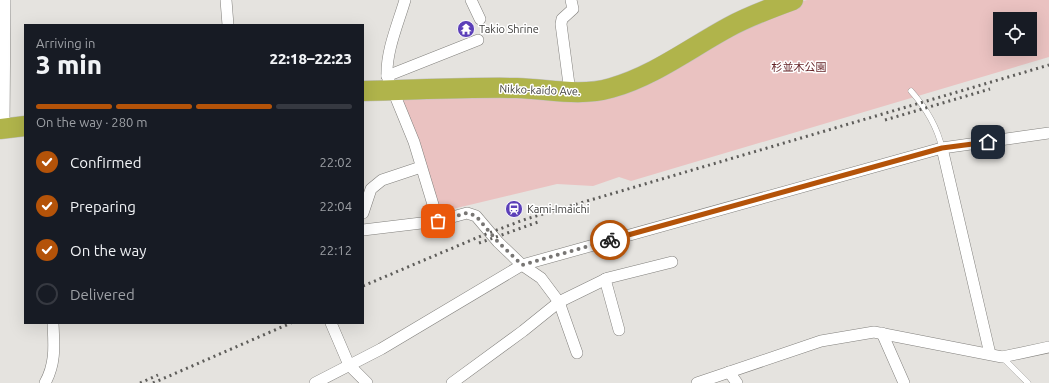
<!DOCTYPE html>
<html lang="en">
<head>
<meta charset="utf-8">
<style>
	:root { --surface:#171b24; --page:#242831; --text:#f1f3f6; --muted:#9ea1a6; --line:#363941; --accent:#b45309 }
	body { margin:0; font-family:Ubuntu,"Noto Sans JP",sans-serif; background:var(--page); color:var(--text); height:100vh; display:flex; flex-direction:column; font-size:15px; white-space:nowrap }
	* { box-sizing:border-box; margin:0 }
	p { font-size:13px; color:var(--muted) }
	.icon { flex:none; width:22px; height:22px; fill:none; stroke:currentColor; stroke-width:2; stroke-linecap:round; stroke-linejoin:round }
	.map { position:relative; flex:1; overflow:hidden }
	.details { position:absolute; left:24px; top:24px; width:340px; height:300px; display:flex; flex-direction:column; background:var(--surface); border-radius:0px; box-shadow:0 4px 16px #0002 }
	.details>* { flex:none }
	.tools { position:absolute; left:993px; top:12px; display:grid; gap:8px }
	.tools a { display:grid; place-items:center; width:44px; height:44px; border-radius:0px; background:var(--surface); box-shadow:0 4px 16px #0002; font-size:20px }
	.pin { position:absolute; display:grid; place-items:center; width:34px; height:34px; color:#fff; margin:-17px; border-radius:8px; box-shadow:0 2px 6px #0006 }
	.courier { position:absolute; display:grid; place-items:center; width:40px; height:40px; margin:-20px; border:3px solid #b45309; border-radius:50%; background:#fff; color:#222; box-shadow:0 1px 5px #0007 }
	.headline em { font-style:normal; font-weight:800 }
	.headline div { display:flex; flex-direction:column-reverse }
	.headline { display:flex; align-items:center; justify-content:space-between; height:68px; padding:0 12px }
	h1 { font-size:26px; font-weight:800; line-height:30px }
	.bar { display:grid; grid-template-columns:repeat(4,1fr); gap:6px 4px; align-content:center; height:48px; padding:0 12px }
	.bar i { height:5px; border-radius:3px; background:var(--line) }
	.bar .on { background:var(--accent) }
	.bar p { grid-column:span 4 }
	ol { padding:0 12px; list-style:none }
	li { display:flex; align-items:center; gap:12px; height:44px }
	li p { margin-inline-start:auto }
	li .icon { padding:4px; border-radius:50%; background:var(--accent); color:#fff; stroke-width:4 }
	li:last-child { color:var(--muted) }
	li i { width:22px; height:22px; border:2px solid var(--line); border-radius:50% }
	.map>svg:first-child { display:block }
	.green { fill:#eac2c1; fill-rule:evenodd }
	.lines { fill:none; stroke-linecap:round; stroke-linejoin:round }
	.lane-casing { stroke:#82807d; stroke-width:6 }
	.street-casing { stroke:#82807d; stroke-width:12 }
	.highway-casing { stroke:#c1c1c0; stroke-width:21 }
	.lane { stroke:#fff; stroke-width:5.5 }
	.street { stroke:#fff; stroke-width:11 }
	.highway { stroke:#b0b44b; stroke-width:20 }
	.rail { stroke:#5e5d5a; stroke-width:3; stroke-dasharray:2 4; stroke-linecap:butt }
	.done { stroke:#787674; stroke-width:4; stroke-dasharray:0 7.2 }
	.route { stroke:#b45309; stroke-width:5 }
	.labels { text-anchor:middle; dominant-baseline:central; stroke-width:3; stroke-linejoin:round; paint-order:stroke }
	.poi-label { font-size:11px; fill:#3d3c3a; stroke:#fff; text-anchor:start }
	.park-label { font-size:11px; fill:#662529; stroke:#fff }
	.street-label { font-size:11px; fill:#3d3c3a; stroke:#fff }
</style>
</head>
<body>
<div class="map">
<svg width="1049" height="383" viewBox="0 0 1049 383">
	<rect width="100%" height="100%" fill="#e5e3df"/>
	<!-- green -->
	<path class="green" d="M807 0H1049V57L631 181 619 177 593 186 557 184 440 212 397 94 575 96 777 8ZM1000 19H1030V49H1000Z"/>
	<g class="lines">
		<!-- lane casing -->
		<g class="lane-casing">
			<g id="lane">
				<path d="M911 91C926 108 937 126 942 148"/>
				<path d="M1002 357 1028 383"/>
			</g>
		</g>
		<!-- street casing -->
		<g class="street-casing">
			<g id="street">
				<path d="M226 0 228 25"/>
				<path d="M405 0C398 24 386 51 387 76L414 142 438 221"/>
				<path d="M471 0 480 19"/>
				<path d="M387 76 478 40"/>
				<path d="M570 92 561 24 562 19 573 9 571 0"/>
				<path d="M4 129 5 0"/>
				<path d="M942 148 990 354"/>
				<path d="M363 213 371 189 382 180 421 167"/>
				<path d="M363 230 438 221 467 213 476 216 498 242 522 265 541 278 559 302 577 353"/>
				<path d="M605 279 619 330"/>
				<path d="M331 323 349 365 367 383"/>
				<path d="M882 333 904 383"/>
				<path d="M729 372 737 383"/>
				<path d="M45 383C56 363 54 345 53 323"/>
				<path d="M315 383 381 349 522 265 942 148 1049 133"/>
				<path d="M452 383 523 331 559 302 608 278 672 262"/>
				<path d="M697 383 821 341 874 332 1002 357 1049 347"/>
			</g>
		</g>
		<!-- highway casing -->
		<g class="highway-casing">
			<g id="highway">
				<path d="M363 91C414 90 466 87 517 88 548 89 580 97 611 88 654 76 690 48 729 27 749 16 771 8 793 0"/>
				<path d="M0 129 25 126"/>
			</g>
		</g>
		<!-- lane -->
		<use href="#lane" class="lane"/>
		<!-- street -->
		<use href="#street" class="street"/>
		<!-- highway -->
		<use href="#highway" class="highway"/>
		<!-- rail -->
		<g class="rail">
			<path d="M885 120 990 89"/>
			<path d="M479 243 541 221"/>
			<path d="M363 286 481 236 526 219 1049 65"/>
			<path d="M140 383 158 375"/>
			<path d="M153 383 291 323"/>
		</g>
	</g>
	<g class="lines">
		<!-- done -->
		<path class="done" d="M438 221 467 213 476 216 498 242 522 265 610 240"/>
		<!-- route -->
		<path class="route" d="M610 240 942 148 988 142"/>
	</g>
	<!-- icons -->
	<defs>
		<g id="temple-disc" transform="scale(0.9)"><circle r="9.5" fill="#5b3fb8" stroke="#fff"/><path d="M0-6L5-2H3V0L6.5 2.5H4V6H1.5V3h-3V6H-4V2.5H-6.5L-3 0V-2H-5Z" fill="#fff"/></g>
		<g id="station-disc" transform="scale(0.9)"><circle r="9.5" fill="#5b3fb8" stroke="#fff"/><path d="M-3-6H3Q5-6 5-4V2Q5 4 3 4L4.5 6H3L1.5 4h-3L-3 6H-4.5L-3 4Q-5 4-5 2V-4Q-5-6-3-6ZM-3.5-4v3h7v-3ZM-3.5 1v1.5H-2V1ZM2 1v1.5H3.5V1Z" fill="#fff"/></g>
	</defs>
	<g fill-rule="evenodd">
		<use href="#temple-disc" x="466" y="29"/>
		<use href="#station-disc" x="514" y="209"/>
	</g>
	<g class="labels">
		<!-- poi labels -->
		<g class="poi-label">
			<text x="479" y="29">Takio Shrine</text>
			<text x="527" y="209">Kami-Imaichi</text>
		</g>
		<!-- park labels -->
		<g class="park-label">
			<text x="799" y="67">杉並木公園</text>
		</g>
		<!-- street labels -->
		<g class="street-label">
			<text transform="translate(540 90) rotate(2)">Nikko-kaido Ave.</text>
		</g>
	</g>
</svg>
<div class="tools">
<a><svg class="icon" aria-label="locate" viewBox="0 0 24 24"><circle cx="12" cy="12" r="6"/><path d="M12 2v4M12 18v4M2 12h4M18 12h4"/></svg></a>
</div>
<div class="pin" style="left:438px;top:221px;background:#ea580c"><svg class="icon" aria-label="bag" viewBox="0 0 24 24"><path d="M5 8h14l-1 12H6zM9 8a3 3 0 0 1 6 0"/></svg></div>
<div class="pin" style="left:988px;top:142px;background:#1f2937"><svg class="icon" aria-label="home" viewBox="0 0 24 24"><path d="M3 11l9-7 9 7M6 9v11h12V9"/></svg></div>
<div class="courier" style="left:610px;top:240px"><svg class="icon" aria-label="bike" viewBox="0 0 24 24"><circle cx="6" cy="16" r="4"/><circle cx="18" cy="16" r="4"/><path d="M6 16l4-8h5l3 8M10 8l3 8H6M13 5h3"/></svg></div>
<section class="details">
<div class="headline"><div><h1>3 min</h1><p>Arriving in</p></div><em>22:18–22:23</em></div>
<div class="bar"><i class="on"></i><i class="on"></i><i class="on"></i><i></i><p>On the way · 280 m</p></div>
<ol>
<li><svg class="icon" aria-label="check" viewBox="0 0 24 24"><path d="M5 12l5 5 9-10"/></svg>Confirmed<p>22:02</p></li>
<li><svg class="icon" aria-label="check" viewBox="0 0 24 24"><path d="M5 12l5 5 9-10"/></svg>Preparing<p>22:04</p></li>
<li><svg class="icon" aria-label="check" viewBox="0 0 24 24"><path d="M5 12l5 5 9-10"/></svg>On the way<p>22:12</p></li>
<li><i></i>Delivered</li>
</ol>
</section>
</div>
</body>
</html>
